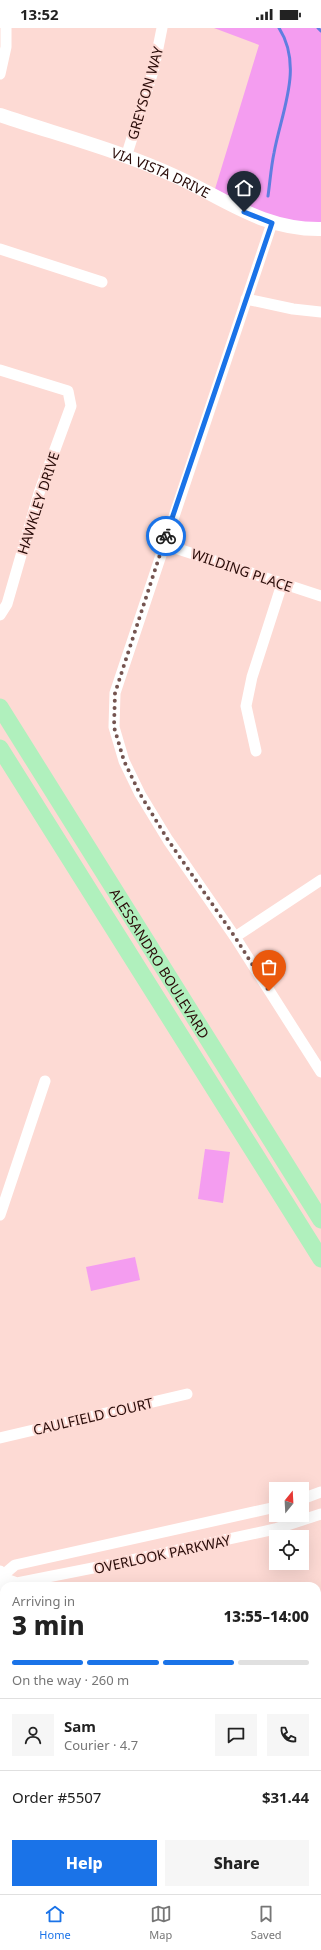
<!DOCTYPE html>
<html lang="en">
<head>
<meta charset="utf-8">
<style>
	:root { --surface:#fff; --page:#f6f6f6; --text:#222; --muted:#767676; --line:#e0e0e0; --accent:#1a73e8 }
	body { margin:0; font-family:"Noto Sans",sans-serif; background:var(--page); color:var(--text); height:100vh; display:flex; flex-direction:column; font-size:15px; white-space:nowrap }
	* { box-sizing:border-box; margin:0 }
	p { font-size:13px; color:var(--muted) }
	.icon { flex:none; width:22px; height:22px; fill:none; stroke:currentColor; stroke-width:2; stroke-linecap:round; stroke-linejoin:round }
	.map { position:relative; flex:1; overflow:hidden }
	.panel { position:absolute; left:0px; top:1554px; width:321px; height:312px; display:flex; flex-direction:column; background:var(--surface); border-radius:12px 12px 0 0; box-shadow:0 4px 16px #0002 }
	.panel>* { flex:none }
	.needle { width:26px; rotate:18deg }
	.tools { position:absolute; left:269px; top:1454px; display:grid; gap:8px }
	.tools a { display:grid; place-items:center; width:40px; height:40px; border-radius:0px; background:var(--surface); box-shadow:0 4px 16px #0002; font-size:20px }
	.pin { position:absolute; display:grid; place-items:center; width:34px; height:34px; color:#fff; margin:-41px -17px; border-radius:50% 50% 50% 0; rotate:-45deg; box-shadow:0 0 4px #0007 }
	.pin .icon { rotate:45deg }
	.courier { position:absolute; display:grid; place-items:center; width:40px; height:40px; margin:-20px; border:3px solid #1a73e8; border-radius:50%; background:#fff; color:#222; box-shadow:0 1px 5px #0007 }
	.headline em { font-style:normal; font-weight:800 }
	.headline div { display:flex; flex-direction:column-reverse }
	.headline { display:flex; align-items:center; justify-content:space-between; height:68px; padding:0 12px }
	h1 { font-size:26px; font-weight:800; line-height:30px }
	.bar { display:grid; grid-template-columns:repeat(4,1fr); gap:6px 4px; align-content:center; height:48px; padding:0 12px }
	.bar i { height:5px; border-radius:3px; background:var(--line) }
	.bar .selected { background:var(--accent) }
	.bar p { grid-column:span 4 }
	.line { display:flex; align-items:center; gap:10px; padding:0 12px; border-top:1px solid var(--line) }
	.line div { flex:1 }
	.round { display:grid; place-items:center; flex:none; width:42px; height:42px; border-radius:0px; background:var(--page) }
	.primary-button { display:flex; gap:8px; margin-top:auto; padding:8px 12px }
	.primary-button a { flex:1; height:46px; border-radius:0px; background:var(--accent); color:#fff; font-size:16px; font-weight:800; line-height:46px; text-align:center }
	.primary-button a+a { background:var(--page); color:var(--text) }
	.status { display:flex; justify-content:space-between; align-items:center; height:28px; padding:0 20px; background:var(--surface); direction:ltr }
	.status svg { height:11px; fill:currentColor }
	.tab-bar { display:flex; justify-content:space-around; align-items:center; height:56px; border-top:1px solid var(--line); background:var(--surface); font-size:11px; color:var(--muted) }
	.tab-bar a { display:grid; justify-items:center; gap:2px }
	.tab-bar .selected { color:var(--accent) }
	.map>svg:first-child { display:block }
	.green { fill:#f49df0 }
	.lines { fill:none; stroke-linecap:round; stroke-linejoin:round }
	.stream { stroke:#607ee0; stroke-width:3 }
	.minor { stroke:#fff; stroke-width:11 }
	.tertiary { stroke:#fff; stroke-width:14 }
	.primary { stroke:#b0f0bd; stroke-width:17 }
	.done { stroke:#745450; stroke-width:4; stroke-dasharray:0 7.2 }
	.route { stroke:#1a73e8; stroke-width:5 }
	.labels { text-anchor:middle; dominant-baseline:central; stroke-width:4; stroke-linejoin:round; paint-order:stroke }
	.street-label { font-size:14px; fill:#2a0c09; stroke:#fddad4 }
</style>
</head>
<body>
<div class="status"><b>13:52</b><svg viewBox="0 0 49 12"><path d="M0 12V9h3v3zM5 12V6h3v6zM10 12V3h3v9zM15 12V0h3v12zM26 1h20v11H26zM47 4h2v5h-2z"/></svg></div>
<div class="map">
<svg width="321" height="1866" viewBox="0 0 321 1866">
	<rect width="100%" height="100%" fill="#fddad4"/>
	<!-- green -->
	<g class="green">
		<path d="M214 0H321V200L275 191 215 161 259 17Z"/>
		<path d="M205 1121 230 1124 223 1175 198 1171Z"/>
		<path d="M135 1229 140 1252 91 1263 86 1239Z"/>
	</g>
	<g class="lines">
		<!-- stream -->
		<g class="stream">
			<path d="M318 0 321 3"/>
			<path d="M268 168C270 154 271 139 274 125 281 85 304 39 279 0"/>
		</g>
		<!-- minor -->
		<g class="minor">
			<path d="M0 46 6 19V0"/>
			<path d="M126 129 154 40 162 0"/>
			<path d="M272 195 115 665 114 699 124 733 140 766 168 812 235 909 321 1044"/>
			<path d="M0 221 102 254"/>
			<path d="M246 271 293 281 321 284"/>
			<path d="M0 342 68 363 71 378 39 465 7 576 0 587"/>
			<path d="M163 516 321 568"/>
			<path d="M256 723 246 678 252 649 282 556"/>
			<path d="M235 909 321 852"/>
			<path d="M0 1187 45 1053"/>
			<path d="M0 1410 187 1366"/>
			<path d="M302 1471 321 1464"/>
			<path d="M0 1543 4 1561"/>
			<path d="M0 1549 17 1555 113 1536 275 1501 321 1486"/>
			<path d="M1 1549 15 1537 276 1479"/>
			<path d="M317 1624 321 1623"/>
			<path d="M0 1688 4 1687"/>
		</g>
		<!-- tertiary -->
		<path class="tertiary" id="s1" d="M0 87C59 107 121 123 177 149 227 172 263 202 321 201"/>
		<!-- primary -->
		<g class="primary">
			<path id="s2" d="M0 679 321 1192"/>
			<path d="M0 720 321 1231"/>
		</g>
	</g>
	<g class="lines">
		<!-- done -->
		<path class="done" d="M166 508 115 665 114 699 124 733 140 766 168 812 235 909 269 963"/>
		<!-- route -->
		<path class="route" d="M166 508 272 195 244 184"/>
	</g>
	<g class="labels">
		<!-- street labels -->
		<g class="street-label">
			<text transform="translate(145 65) rotate(-74)">GREYSON WAY</text>
			<text stroke="none"><textPath href="#s1" startOffset="171">VIA VISTA DRIVE</textPath></text>
			<text transform="translate(38 475) rotate(-72)">HAWKLEY DRIVE</text>
			<text transform="translate(242 542) rotate(19)">WILDING PLACE</text>
			<text stroke="none"><textPath href="#s2" startOffset="302">ALESSANDRO BOULEVARD</textPath></text>
			<text transform="translate(93 1388) rotate(-13)">CAULFIELD COURT</text>
			<text transform="translate(162 1526) rotate(-12)">OVERLOOK PARKWAY</text>
		</g>
	</g>
</svg>
<div class="tools">
<a><svg class="needle" viewBox="-14 -14 28 28"><path d="M0-13l5 13h-10z" fill="#e53935"/><path d="M0 13l5-13h-10z" fill="#767676"/></svg></a>
<a><svg class="icon" aria-label="locate" viewBox="0 0 24 24"><circle cx="12" cy="12" r="6"/><path d="M12 2v4M12 18v4M2 12h4M18 12h4"/></svg></a>
</div>
<div class="pin" style="left:269px;top:963px;background:#ea580c"><svg class="icon" aria-label="bag" viewBox="0 0 24 24"><path d="M5 8h14l-1 12H6zM9 8a3 3 0 0 1 6 0"/></svg></div>
<div class="pin" style="left:244px;top:184px;background:#1f2937"><svg class="icon" aria-label="home" viewBox="0 0 24 24"><path d="M3 11l9-7 9 7M6 9v11h12V9"/></svg></div>
<div class="courier" style="left:166px;top:508px"><svg class="icon" aria-label="bike" viewBox="0 0 24 24"><circle cx="6" cy="16" r="4"/><circle cx="18" cy="16" r="4"/><path d="M6 16l4-8h5l3 8M10 8l3 8H6M13 5h3"/></svg></div>
<section class="panel">
<div class="headline"><div><h1>3 min</h1><p>Arriving in</p></div><em>13:55–14:00</em></div>
<div class="bar"><i class="selected"></i><i class="selected"></i><i class="selected"></i><i></i><p>On the way · 260 m</p></div>
<div class="line" style="height:72px"><a class="round"><svg class="icon" aria-label="person" viewBox="0 0 24 24"><circle cx="12" cy="8" r="4"/><path d="M4 21q1-7 8-7t8 7"/></svg></a><div><b>Sam</b><p>Courier · 4.7</p></div><a class="round"><svg class="icon" aria-label="chat" viewBox="0 0 24 24"><path d="M4 5h16v11H9l-5 4z"/></svg></a><a class="round"><svg class="icon" aria-label="phone" viewBox="0 0 24 24"><path d="M5 4h4l2 5-3 2q2 4 5 5l2-3 5 2v4C11 20 4 13 5 4z"/></svg></a></div>
<div class="line" style="height:52px"><div>Order #5507</div><b>$31.44</b></div>
<div class="primary-button"><a>Help</a><a>Share</a></div>
</section>
</div>
<nav class="tab-bar">
<a class="selected"><svg class="icon" aria-label="home" viewBox="0 0 24 24"><path d="M3 11l9-7 9 7M6 9v11h12V9"/></svg>Home</a>
<a><svg class="icon" aria-label="map" viewBox="0 0 24 24"><path d="M3 6l6-2 6 2 6-2v14l-6 2-6-2-6 2zM9 4v14M15 6v14"/></svg>Map</a>
<a><svg class="icon" aria-label="saved" viewBox="0 0 24 24"><path d="M7 4h10v16l-5-4-5 4z"/></svg>Saved</a>
</nav>
</body>
</html>
